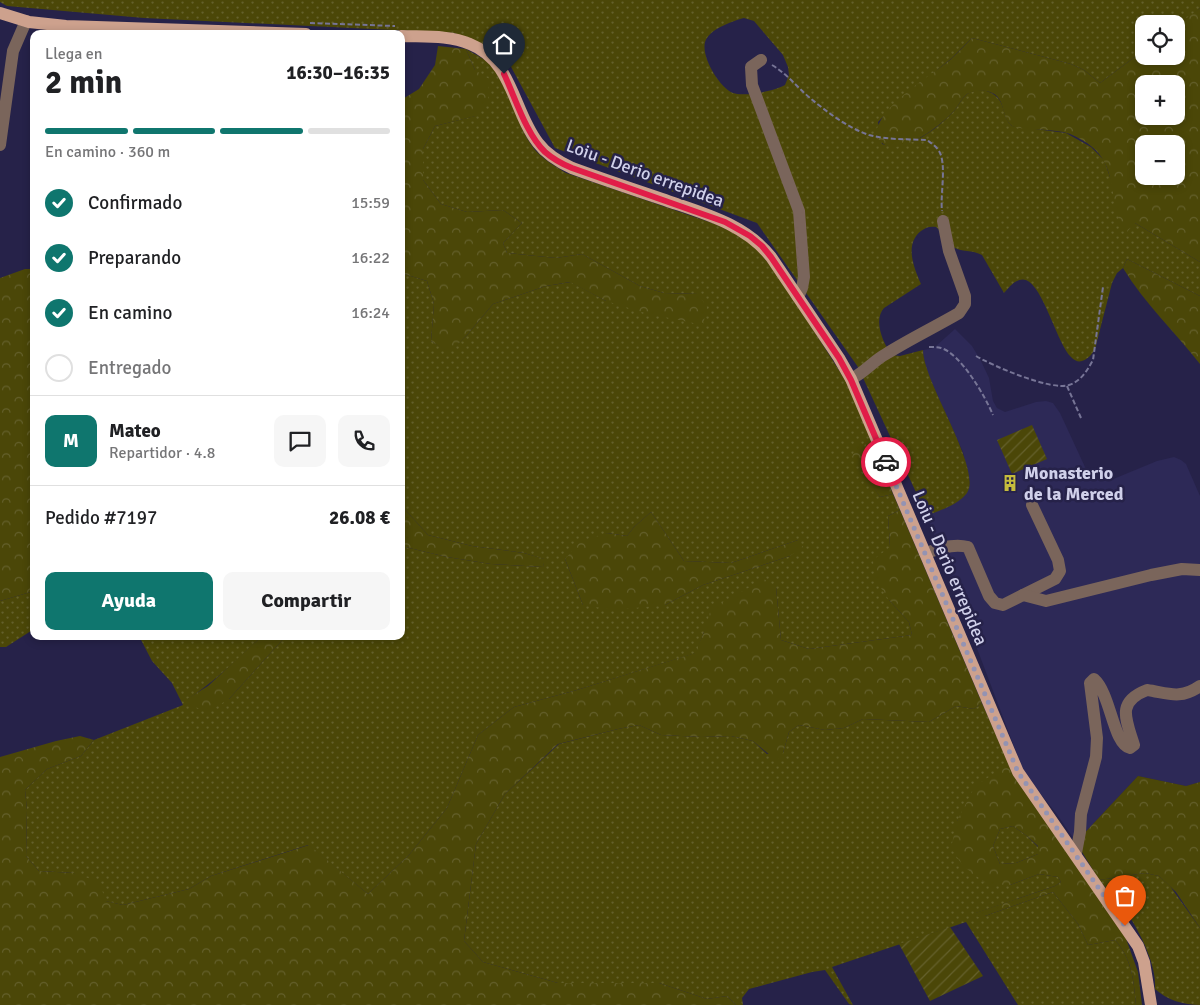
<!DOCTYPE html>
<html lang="es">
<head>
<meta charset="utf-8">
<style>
	:root { --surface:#fff; --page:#f6f6f6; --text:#202124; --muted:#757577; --line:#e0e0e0; --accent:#0f766e }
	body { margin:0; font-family:Signika,sans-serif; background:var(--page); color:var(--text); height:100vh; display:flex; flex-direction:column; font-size:19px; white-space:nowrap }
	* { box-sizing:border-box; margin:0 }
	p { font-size:16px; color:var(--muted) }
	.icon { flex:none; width:28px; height:28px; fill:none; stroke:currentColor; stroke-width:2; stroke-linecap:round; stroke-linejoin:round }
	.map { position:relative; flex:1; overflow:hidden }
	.details { position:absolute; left:30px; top:30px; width:375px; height:610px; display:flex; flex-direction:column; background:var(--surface); border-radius:10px; box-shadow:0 2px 8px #0003 }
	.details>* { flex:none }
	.buttons { position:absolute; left:1135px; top:15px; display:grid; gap:10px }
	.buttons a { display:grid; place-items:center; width:50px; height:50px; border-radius:10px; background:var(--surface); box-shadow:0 2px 8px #0003; font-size:25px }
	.pin { position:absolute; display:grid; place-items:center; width:42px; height:42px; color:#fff; margin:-51px -21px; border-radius:50% 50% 50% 0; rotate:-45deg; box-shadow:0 0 5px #0007 }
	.pin .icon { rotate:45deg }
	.courier { position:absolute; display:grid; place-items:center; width:50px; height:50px; margin:-25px; border:4px solid #e11d48; border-radius:50%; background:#fff; color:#222; box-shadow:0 1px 6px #0007 }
	.summary em { font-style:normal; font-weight:700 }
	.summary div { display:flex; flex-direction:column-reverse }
	.summary { display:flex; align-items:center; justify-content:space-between; height:85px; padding:0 15px }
	h1 { font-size:32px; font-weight:700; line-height:38px }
	.bar { display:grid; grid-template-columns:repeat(4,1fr); gap:8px 5px; align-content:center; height:60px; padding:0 15px }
	.bar i { height:6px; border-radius:4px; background:var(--line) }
	.bar .current { background:var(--accent) }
	.bar p { grid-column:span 4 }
	.line { display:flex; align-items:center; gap:12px; padding:0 15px; border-top:1px solid var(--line) }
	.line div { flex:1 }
	.round { display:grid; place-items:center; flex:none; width:52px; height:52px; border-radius:10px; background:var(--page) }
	ol { padding:0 15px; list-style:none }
	li { display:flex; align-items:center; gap:15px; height:55px }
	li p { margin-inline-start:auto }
	li .icon { padding:5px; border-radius:50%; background:var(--accent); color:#fff; stroke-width:4 }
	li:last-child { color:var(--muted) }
	li i { width:28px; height:28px; border:2px solid var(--line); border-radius:50% }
	.button { display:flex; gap:10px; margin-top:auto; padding:10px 15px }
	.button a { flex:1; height:58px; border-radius:10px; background:var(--accent); color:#fff; font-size:20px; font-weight:700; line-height:58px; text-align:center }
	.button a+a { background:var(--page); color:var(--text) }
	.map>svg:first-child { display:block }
	.built { fill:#2d2957 }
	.grass { fill:url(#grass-dots); fill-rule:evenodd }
	.forest { fill:url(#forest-crowns); fill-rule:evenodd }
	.garden { fill:url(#garden-furrows) }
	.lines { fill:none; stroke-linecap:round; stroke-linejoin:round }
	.path { stroke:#777596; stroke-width:2; stroke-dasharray:5 2.5; stroke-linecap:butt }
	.minor { stroke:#7a655b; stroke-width:12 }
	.major { stroke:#cda18d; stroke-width:12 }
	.done { stroke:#9493b2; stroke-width:5; stroke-dasharray:0 9 }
	.route { stroke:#e11d48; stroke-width:6 }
	.labels { text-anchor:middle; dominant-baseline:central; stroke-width:5; stroke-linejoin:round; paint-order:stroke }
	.street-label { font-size:18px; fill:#d0d0ea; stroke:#262249 }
	.poi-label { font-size:18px; font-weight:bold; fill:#d0d0ea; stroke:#262249; text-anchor:start }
</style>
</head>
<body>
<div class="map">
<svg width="1200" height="1005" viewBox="0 0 1200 1005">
	<defs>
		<pattern id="grass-dots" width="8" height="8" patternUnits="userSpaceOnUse" patternTransform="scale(1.25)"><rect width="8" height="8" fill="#4b4708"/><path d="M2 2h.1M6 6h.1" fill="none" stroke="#64602c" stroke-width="1.8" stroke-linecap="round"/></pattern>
		<pattern id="forest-crowns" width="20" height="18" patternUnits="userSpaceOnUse" patternTransform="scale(1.25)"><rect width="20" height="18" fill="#4b4708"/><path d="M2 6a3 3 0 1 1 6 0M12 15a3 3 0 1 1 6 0" fill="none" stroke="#64602c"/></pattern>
		<pattern id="garden-furrows" width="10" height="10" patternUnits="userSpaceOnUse" patternTransform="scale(1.25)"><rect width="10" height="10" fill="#4b4708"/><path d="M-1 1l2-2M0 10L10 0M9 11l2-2" fill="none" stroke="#64602c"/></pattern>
	</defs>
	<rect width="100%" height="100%" fill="#262249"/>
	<!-- built -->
	<path class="built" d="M955 329 972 346 981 361 989 378 993 401 997 408 1005 412 1036 402 1046 401 1053 403 1060 413 1085 467 1094 478 1102 481 1111 480 1157 461 1174 457 1181 460 1186 464 1200 496V782L1186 786 1138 776 1076 842 1056 813 1024 773 927 516 962 498 970 483 963 452 927 372 923 355V350L931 349 936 346Z"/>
	<!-- grass -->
	<g class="grass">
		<path d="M0 0H1200V8L1188 19 1176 26V24H1144V50L1100 83 1084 70 1071 64 972 38 952 58 896 103 878 122 882 144C907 152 936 130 953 112 958 107 961 99 967 94 973 90 983 89 989 92 1008 100 1000 116 1012 126L1066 133 1091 147 1104 160 1110 177 1135 223 1200 262V296L1127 259 1123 268 1117 273 1112 283 1095 349C1090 358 1080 367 1071 357 1057 343 1043 286 1026 280 1017 277 1009 287 1004 293L982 255C973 250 961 252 953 247 947 241 943 233 936 227 930 226 926 227 921 231 904 244 914 268 921 284L884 308C873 320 883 344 892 355L900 356 923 350C923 382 983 469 967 493 958 505 940 510 927 516L858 367 757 223 555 148 503 52 454 33 144 18 7 6 0 2ZM744 18 754 21 783 55 788 67 789 75 785 85C775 91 744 97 733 93 719 88 697 51 707 38 713 28 733 21 744 18Z"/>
		<path d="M466 49C476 55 488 60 495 69 512 94 516 126 535 150 544 160 555 166 566 173L715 224 739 235 756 248 779 276 849 386 873 445 869 480 880 497 893 494 900 510 888 516 890 547 889 600 909 622 912 635 809 649 781 640 776 587 704 632 696 653 577 690 514 707 478 735 447 808 409 855 368 894 308 845 211 876 189 889 123 905 105 901 74 873 39 871 26 856 27 810 25 790 47 769 81 756 94 740 183 705 172 683 152 661 139 636H262C238 659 215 681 188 699H229L286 636H401V546L447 557 491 564 543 567 544 559 524 553 472 546 428 535 401 505V273L427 281 434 304 431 341 449 352 467 335 493 304 546 286 571 282 606 301 698 294 664 293 640 286 582 254 556 258 507 253 503 243 522 223 503 210 467 212 441 204 423 180V149L435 126 475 116V70ZM651 512 684 561 731 563 798 540 790 556 703 585 665 605H583L565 559 607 533 627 536 634 527Z"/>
		<path d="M34 591V629L6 647H0V601Z"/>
		<path d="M982 703 1009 764 957 821 1010 885 1039 874 1058 877 1061 882 1055 886 976 913 985 916 1053 892 1078 924 1088 945 1115 940C1132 959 1134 981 1136 1005H1018L966 922 832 967 853 1005 849 1004 825 970 812 972 749 989 742 998 743 1005H736L727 996 707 999 659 983H558L483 962 464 941 476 844 505 794 559 744 618 729 639 725 661 735 702 737 731 736 753 741 767 754 783 753 789 732 799 725 825 730 844 728 863 719 929 722 956 706 974 709Z"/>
		<path d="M1013 826 1027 836 1038 847V854L1016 863 1000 864 993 846 1000 829Z"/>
		<path d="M1145 873 1159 876 1170 886 1200 928V1005C1184 1005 1167 1000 1155 989 1157 966 1140 932 1127 913 1119 902 1108 891 1099 880Z"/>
	</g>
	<!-- forest -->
	<g class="forest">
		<path d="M1200 8V262L1135 223 1126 233C1120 225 1117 215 1115 204 1109 168 1107 150 1070 134 1051 127 1030 132 1012 126 999 116 1008 95 986 91 979 90 973 91 967 94 961 99 958 107 953 112 939 127 890 166 876 135 877 107 929 77 950 60 958 53 965 45 972 38L1071 64 1084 70 1100 83 1144 50V56H1176V26ZM1144 84H1176V116H1144ZM1144 144H1176V176H1144Z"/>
		<path d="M438 46 466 49 475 70 489 79 488 103 476 116 435 126 423 149V180L441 204 467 212 503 210 522 223 503 243 507 253 556 258 582 254 640 286 664 293 698 294 707 307 703 325 645 313 606 301 570 282 546 286 493 304 467 335 449 353 431 341 434 304 427 281 401 273V100L419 89 435 65Z"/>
		<path d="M1127 259 1200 296V364C1175 332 1145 304 1123 268Z"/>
		<path d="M25 269H34V591L0 601V278Z"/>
		<path d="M857 444 873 445 893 494 880 497 852 457Z"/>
		<path d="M401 505 428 535 472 546 524 553 545 559 543 567 491 564 447 557 401 546Z"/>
		<path d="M900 510 982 703 974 709 956 706 929 722 863 719 844 728 825 730 799 725 789 732 783 753 777 761 753 741 731 736 702 737 661 735 639 725 618 729 558 744 505 794 476 844 464 941 483 962 558 983H659L707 999 727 996 736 1005H0V757L56 741 80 736 94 740 81 756 47 769 25 790 27 810 26 856 39 871 74 873 99 882 106 901 123 905 189 889 211 876 309 845 368 894 409 855 447 808 478 735 514 707 577 690 695 653 704 632 711 609 764 579 776 587 781 640 809 649 912 635 909 622 889 600 875 579 873 560 890 547 888 516Z"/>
		<path d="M651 512 684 561 731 563 798 540 803 547 790 556 703 585 665 605 614 610 583 605 565 559 581 541 607 533 627 536 634 527Z"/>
		<path d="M262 636H286L229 699 209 711 194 707 187 699 208 686Z"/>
		<path d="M1009 764 1124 933 1138 972 1142 1005H1136C1134 981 1132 959 1115 940L1088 945 1078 924 1053 892 985 916 978 917 975 913 1055 886 1061 882 1058 877 1039 874 1010 885 987 884 963 866 951 848 957 821 975 786ZM1013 826 1027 836 1038 846V854L1016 863 1000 864 993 846 1000 829Z"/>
		<path d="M1138 776 1186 786 1200 782V928L1176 892 1159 876 1145 873 1099 880 1076 842Z"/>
	</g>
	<!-- garden -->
	<g class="garden">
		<path d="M1032 425 1047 459 1012 474 997 440Z"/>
		<path d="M950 927 983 976 930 1001 899 944Z"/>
	</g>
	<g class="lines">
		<!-- path -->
		<g class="path">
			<path d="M310 23 395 26"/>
			<path d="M772 65C787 74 797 87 810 98 827 112 848 128 869 135 887 140 909 139 927 140 931 143 936 146 939 151 947 164 940 195 942 211"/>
			<path d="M929 347C933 347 937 347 941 348 961 354 985 396 993 415"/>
			<path d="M976 356C993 366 1051 391 1069 385 1081 381 1087 371 1093 360L1103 287"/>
			<path d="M1067 386 1081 418"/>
		</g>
		<!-- minor -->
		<g class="minor">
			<path d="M761 60 751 67 752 85 799 211 804 277 802 288 798 297"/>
			<path d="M0 145 13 51 26 21"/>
			<path d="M851 379C864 373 873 361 886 354 910 339 935 327 959 313L965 304V296L949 251 943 221"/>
			<path d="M925 553C940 549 953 543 968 547L989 596 995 603 1003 605 1055 579 1060 571 1058 560 1032 505"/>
			<path d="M1023 595 1046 601 1151 575 1182 569 1200 570"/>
			<path d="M1076 853 1080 832 1081 814 1096 757 1097 738 1090 683 1094 679C1111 694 1113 744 1130 748L1134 745C1126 719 1116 702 1147 690 1168 693 1180 700 1200 686"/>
		</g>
		<!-- major -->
		<g class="major">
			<path d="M0 13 29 22 66 26 306 34"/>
			<path d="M401 36C424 37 449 35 470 44 513 61 513 111 538 143 547 155 559 162 572 168 602 179 632 189 662 199 702 213 744 223 771 257L839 358 851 379 1018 772 1138 946 1144 962 1151 1005"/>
		</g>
	</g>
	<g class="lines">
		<!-- done -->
		<path class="done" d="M886 462 1018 772 1125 926"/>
		<!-- route -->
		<path class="route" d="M504 74C515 97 526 134 545 152 553 159 562 164 572 168L725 222 750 236 762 246 771 257 839 358 851 380 886 462"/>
	</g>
	<!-- icons -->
	<defs>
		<g id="building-bare" transform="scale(1.35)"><path d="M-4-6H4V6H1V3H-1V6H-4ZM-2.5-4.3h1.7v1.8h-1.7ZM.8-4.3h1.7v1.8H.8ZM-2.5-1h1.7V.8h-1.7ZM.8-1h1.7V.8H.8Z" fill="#c5bc3d" stroke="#262249" stroke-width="2.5" paint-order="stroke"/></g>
	</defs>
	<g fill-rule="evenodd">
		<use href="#building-bare" x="1010" y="483"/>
	</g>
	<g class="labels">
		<!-- street labels -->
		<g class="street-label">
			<text transform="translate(645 173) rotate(20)">Loiu - Derio errepidea</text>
			<text transform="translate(950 568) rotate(67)">Loiu - Derio errepidea</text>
		</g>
		<!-- poi labels -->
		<g class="poi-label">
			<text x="1024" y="473">Monasterio<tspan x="1024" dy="21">de la Merced</tspan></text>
		</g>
	</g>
</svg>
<div class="buttons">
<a><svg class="icon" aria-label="locate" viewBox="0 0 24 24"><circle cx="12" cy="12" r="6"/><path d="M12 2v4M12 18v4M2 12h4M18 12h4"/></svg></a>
<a>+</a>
<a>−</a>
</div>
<div class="pin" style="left:1125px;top:926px;background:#ea580c"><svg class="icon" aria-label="bag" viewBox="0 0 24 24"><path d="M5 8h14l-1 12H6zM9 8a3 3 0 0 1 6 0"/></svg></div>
<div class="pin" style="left:504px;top:74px;background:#1f2937"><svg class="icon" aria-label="home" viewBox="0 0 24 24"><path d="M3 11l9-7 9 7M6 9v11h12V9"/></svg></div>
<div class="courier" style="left:886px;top:462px"><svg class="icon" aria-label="car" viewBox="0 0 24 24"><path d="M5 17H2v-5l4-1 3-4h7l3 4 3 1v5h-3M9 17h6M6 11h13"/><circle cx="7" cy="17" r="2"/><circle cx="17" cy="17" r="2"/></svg></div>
<section class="details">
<div class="summary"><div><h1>2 min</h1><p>Llega en</p></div><em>16:30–16:35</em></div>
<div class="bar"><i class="current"></i><i class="current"></i><i class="current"></i><i></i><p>En camino · 360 m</p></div>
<ol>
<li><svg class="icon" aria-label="check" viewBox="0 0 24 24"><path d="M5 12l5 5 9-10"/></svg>Confirmado<p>15:59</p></li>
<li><svg class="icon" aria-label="check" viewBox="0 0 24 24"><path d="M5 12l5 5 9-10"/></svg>Preparando<p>16:22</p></li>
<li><svg class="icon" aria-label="check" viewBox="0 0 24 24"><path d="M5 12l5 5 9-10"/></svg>En camino<p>16:24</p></li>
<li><i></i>Entregado</li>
</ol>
<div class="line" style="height:90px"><b class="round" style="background:var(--accent);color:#fff">M</b><div><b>Mateo</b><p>Repartidor · 4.8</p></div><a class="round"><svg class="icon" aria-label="chat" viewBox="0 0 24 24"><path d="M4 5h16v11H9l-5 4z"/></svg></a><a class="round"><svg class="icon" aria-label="phone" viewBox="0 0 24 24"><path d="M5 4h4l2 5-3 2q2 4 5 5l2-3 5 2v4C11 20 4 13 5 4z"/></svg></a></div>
<div class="line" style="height:65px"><div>Pedido #7197</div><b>26.08 €</b></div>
<div class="button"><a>Ayuda</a><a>Compartir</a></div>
</section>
</div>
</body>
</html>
